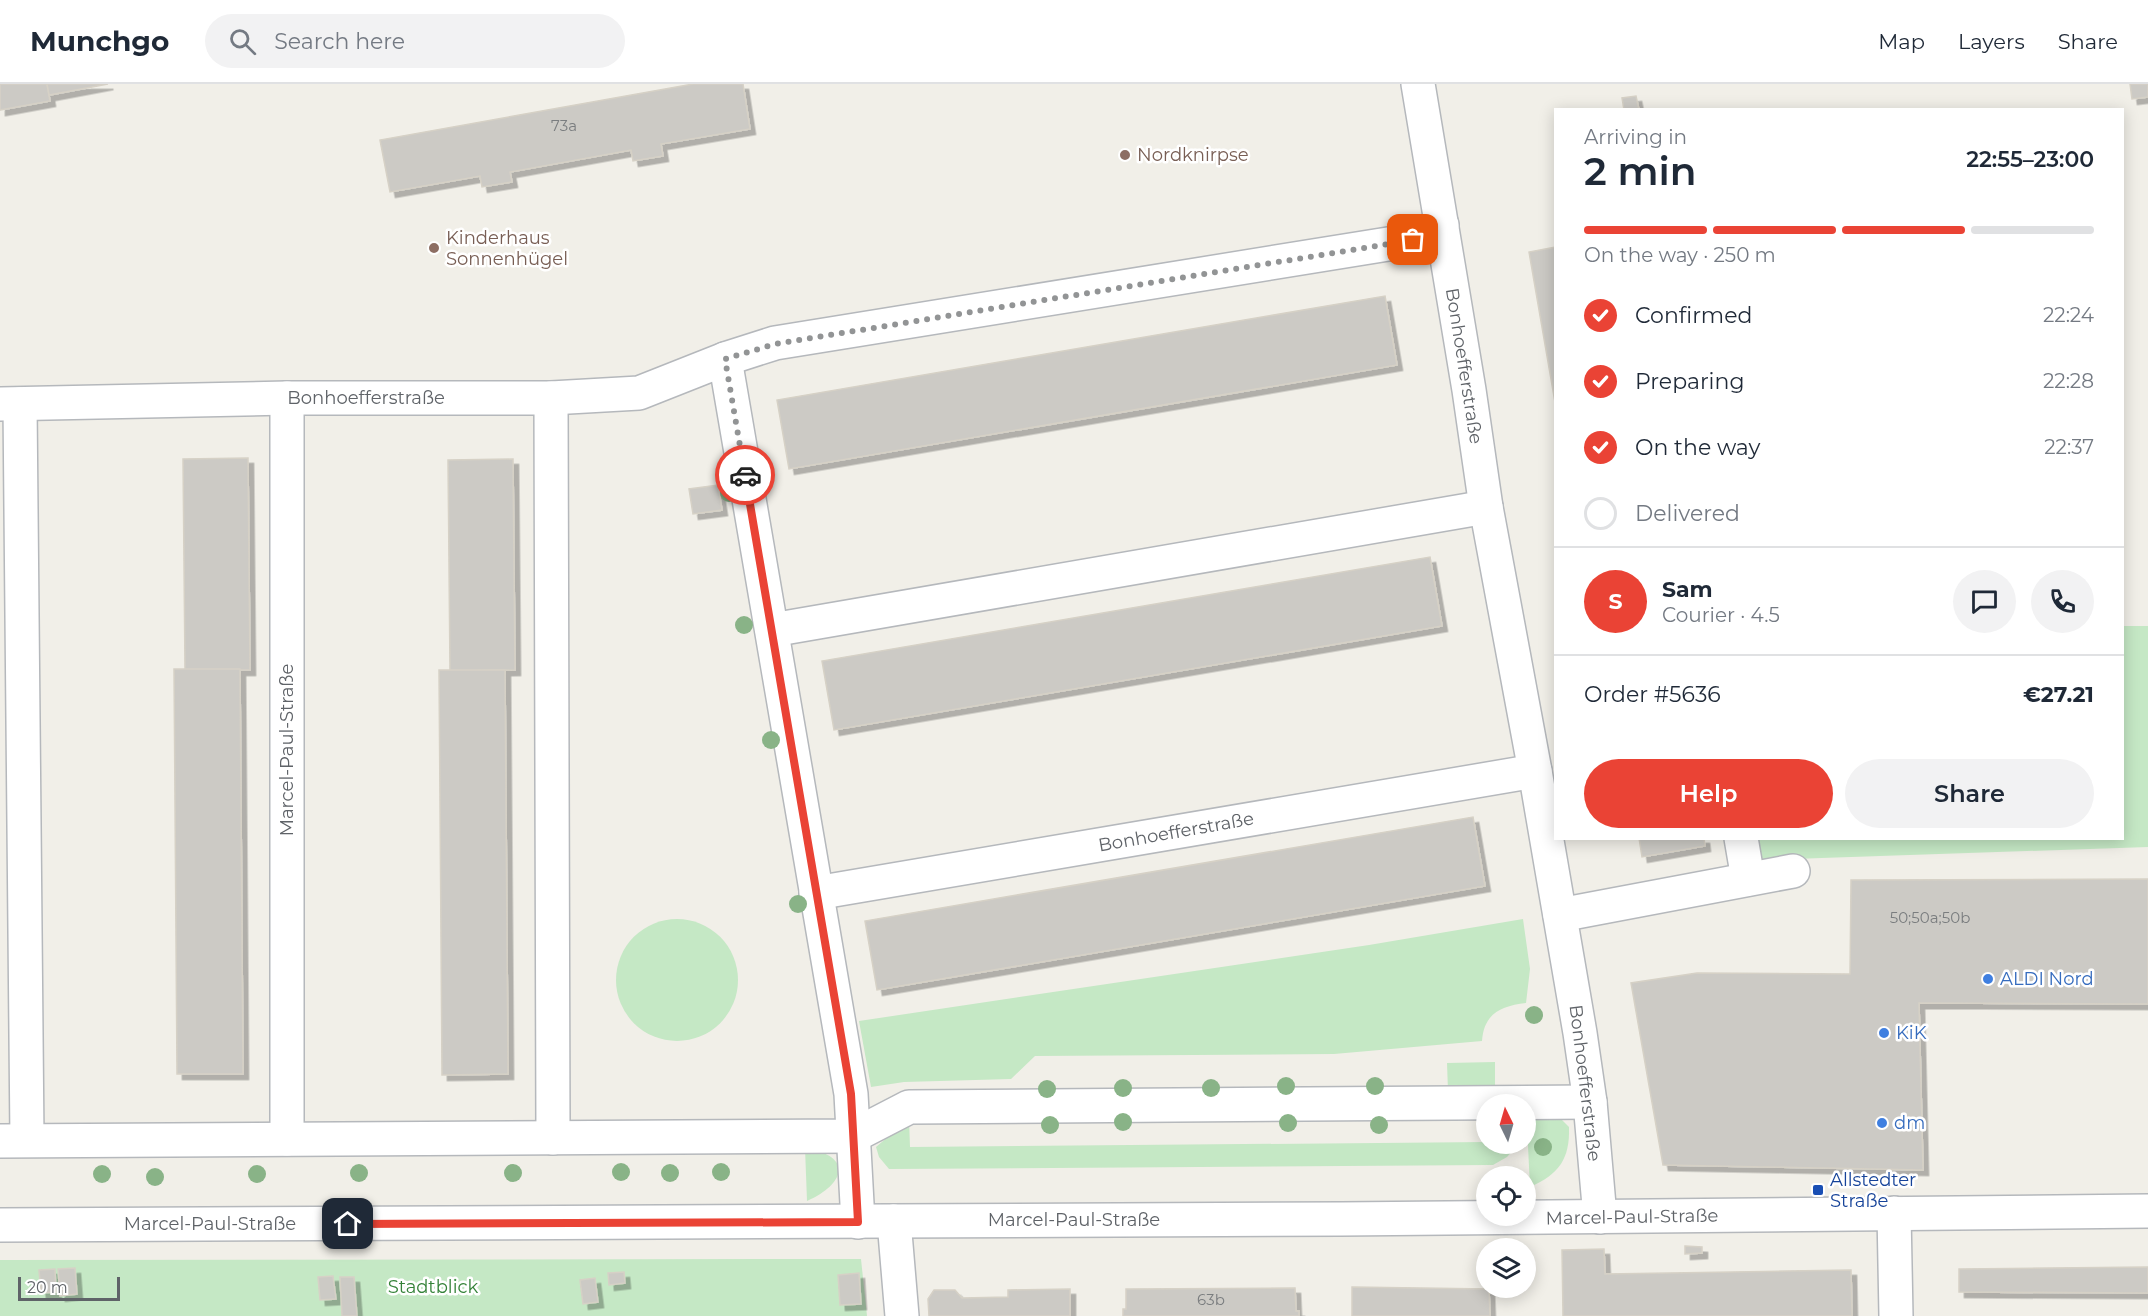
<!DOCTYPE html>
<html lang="en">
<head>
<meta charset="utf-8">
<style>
	:root { --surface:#fff; --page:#f2f2f3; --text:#1f2937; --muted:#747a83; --line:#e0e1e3; --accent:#ea4335 }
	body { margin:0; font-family:Montserrat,sans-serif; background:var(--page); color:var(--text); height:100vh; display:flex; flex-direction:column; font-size:22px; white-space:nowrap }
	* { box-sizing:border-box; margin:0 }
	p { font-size:20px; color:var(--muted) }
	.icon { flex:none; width:33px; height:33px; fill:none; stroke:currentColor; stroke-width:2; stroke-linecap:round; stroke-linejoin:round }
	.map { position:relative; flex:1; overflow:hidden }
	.panel { position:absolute; left:1554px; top:24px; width:570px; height:732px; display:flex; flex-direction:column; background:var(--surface); border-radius:0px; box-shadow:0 3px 15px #0003 }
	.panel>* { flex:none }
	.needle { width:39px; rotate:355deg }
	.controls { position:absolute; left:1476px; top:1010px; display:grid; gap:12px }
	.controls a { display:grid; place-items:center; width:60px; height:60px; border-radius:50%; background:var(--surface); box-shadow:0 3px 15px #0003; font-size:30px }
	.scale { position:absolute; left:18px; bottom:15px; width:102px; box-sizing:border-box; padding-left:6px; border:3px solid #5f6368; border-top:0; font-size:16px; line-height:21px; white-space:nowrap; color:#5f6368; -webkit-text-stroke:4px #fff; paint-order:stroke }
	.pin { position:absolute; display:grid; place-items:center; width:51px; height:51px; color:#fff; margin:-26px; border-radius:12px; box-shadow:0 3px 9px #0006 }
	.courier { position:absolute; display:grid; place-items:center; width:60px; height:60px; margin:-30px; border:4px solid #ea4335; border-radius:50%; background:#fff; color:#222; box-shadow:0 2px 8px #0007 }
	.overview em { font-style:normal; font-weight:600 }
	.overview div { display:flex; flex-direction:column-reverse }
	.overview { display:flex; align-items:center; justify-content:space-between; height:102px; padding:0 30px }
	h1 { font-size:39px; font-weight:600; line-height:45px }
	.bar { display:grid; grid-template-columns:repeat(4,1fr); gap:9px 6px; align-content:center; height:72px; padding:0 30px }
	.bar i { height:8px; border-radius:4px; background:var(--line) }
	.bar .active { background:var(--accent) }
	.bar p { grid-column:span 4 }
	.line { display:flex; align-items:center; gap:15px; padding:0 30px; border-top:2px solid var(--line) }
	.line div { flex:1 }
	.round { display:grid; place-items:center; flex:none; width:63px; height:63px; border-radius:32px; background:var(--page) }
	ol { padding:0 30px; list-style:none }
	li { display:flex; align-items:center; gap:18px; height:66px }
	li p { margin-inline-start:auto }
	li .icon { padding:6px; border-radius:50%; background:var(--accent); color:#fff; stroke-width:4 }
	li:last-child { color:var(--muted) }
	li i { width:33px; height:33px; border:3px solid var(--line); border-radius:50% }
	.button { display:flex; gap:12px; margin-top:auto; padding:12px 30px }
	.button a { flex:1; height:69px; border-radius:36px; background:var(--accent); color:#fff; font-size:24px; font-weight:600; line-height:69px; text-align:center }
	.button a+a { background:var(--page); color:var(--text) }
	header { display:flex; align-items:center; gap:36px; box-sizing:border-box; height:84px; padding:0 30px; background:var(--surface); border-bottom:2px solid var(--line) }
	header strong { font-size:28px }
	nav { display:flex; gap:33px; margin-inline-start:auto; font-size:21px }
	.search { width:420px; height:54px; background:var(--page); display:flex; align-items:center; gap:15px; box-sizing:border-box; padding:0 21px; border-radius:33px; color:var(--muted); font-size:22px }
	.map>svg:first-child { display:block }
	.green { fill:#c5e8c5 }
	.building { fill:#cccac5; stroke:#d6d1c6; stroke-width:1.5; filter:url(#shadow) }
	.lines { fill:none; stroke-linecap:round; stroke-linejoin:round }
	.minor-casing { stroke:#b5b8bc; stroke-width:36 }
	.minor { stroke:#fff; stroke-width:33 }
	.tree { fill:#89b387 }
	.done { stroke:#929495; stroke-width:6; stroke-dasharray:0 10.8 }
	.route { stroke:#ea4335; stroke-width:8 }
	.education-dot { fill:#8d6e63; stroke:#fff; stroke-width:2 }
	.shop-dot { fill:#3f7fe0; stroke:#fff; stroke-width:2 }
	.transit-dot { fill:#1a4fb4; stroke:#fff; stroke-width:2 }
	.labels { text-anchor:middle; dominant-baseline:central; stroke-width:5; stroke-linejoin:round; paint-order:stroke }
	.number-label { font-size:15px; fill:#7a7d7f }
	.education-label { font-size:18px; fill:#785e54; stroke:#fff; text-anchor:start }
	.street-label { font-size:18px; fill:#5f6368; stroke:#fff }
	.shop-label { font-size:18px; fill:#366cbe; stroke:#fff; text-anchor:start }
	.transit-label { font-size:18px; fill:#164399; stroke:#fff; text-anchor:start }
	.park-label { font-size:18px; fill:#348238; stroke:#fff }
</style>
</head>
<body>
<header>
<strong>Munchgo</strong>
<div class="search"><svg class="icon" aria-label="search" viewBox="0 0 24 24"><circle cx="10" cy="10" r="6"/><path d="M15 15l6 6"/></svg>Search here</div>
<nav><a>Map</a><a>Layers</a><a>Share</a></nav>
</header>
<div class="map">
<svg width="2148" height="1232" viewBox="0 0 2148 1232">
	<defs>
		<filter id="shadow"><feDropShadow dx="5.5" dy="5.5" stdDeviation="0" flood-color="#0004"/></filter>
	</defs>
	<rect width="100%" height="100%" fill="#f1efe8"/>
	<!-- green -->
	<g class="green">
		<path d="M2123 542H2148V763L1761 776 1757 755 2122 754Z"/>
		<path d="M1523 835 1530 885 1526 919C1500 922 1484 930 1482 957L1334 970 1035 972 1011 995 904 998 871 1003 859 937 1369 861Z"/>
		<circle cx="677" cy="896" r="61"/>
		<path d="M1495 978V1006L1448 1007 1447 979Z"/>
		<path d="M1557 1031 1569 1043C1570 1075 1559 1090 1530 1103L1527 1042 1531 1034Z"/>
		<path d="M909 1035 910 1063 1486 1058 1514 1059V1065L1507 1073 1493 1081 889 1085 879 1073 876 1063Z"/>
		<path d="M805 1064C854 1072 845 1100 807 1117Z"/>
		<path d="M861 1175 867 1232H0V1176Z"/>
	</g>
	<!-- building -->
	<g class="building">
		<path d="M0 0H47L50 17 0 26Z"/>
		<path d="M47 0H108L49 11Z"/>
		<path d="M693 0H743L750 45 661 60 663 72 633 77 631 66 510 88 512 98 482 103 480 92 390 108 380 56Z"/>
		<path d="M2130 0H2148V13L2132 15Z"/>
		<path d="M1636 12 1639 26H1624L1622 14Z"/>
		<path d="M1556 163V324L1529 168Z"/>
		<path d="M1385 212 1397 281 789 385 777 316Z"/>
		<path d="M248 374 250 586H185L183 375Z"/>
		<path d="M513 375 515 586 450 587 448 376Z"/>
		<path d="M718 401 722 426 693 430 689 405Z"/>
		<path d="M1430 473 1442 542 834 646 822 577Z"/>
		<path d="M174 585H240L243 990H177Z"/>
		<path d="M439 586H505L508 990 442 991Z"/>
		<path d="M1473 733 1485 802 877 906 865 837Z"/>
		<path d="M1639 754H1704L1705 762 1642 773Z"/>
		<path d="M2148 795V920L1919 919 1923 1086 1663 1081 1631 899 1697 889 1850 890 1851 796Z"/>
		<path d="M1685 1162 1702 1163V1169L1685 1170Z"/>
		<path d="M1604 1165 1605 1190 1851 1186 1852 1232H1563L1562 1166Z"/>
		<path d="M2148 1183V1209L1959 1208V1185Z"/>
		<path d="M75 1184 77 1210 60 1212 58 1185Z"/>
		<path d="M55 1185 56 1208 41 1209 39 1186Z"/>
		<path d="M624 1188 625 1199 609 1201 608 1189Z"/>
		<path d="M859 1189 861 1220 840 1221 838 1191Z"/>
		<path d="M333 1192 336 1215 320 1216 318 1193Z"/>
		<path d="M340 1193H354L357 1232H342Z"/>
		<path d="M595 1194 598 1218 583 1220 580 1196Z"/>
		<path d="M1352 1203 1489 1205 1490 1232H1352Z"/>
		<path d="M1295 1204 1296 1227H1299V1232H1123V1225H1126V1205Z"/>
		<path d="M1070 1205V1232H929L928 1215 934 1206H955L962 1214 1008 1213V1206Z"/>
	</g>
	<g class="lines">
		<!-- minor casing -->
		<g class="minor-casing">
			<g id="minor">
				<path d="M1418 0 1469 306 1486 423 1535 687 1580 949 1590 1018 1600 1133"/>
				<path d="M725 275 851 1010 858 1138"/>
				<path d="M287 314V1055"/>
				<path d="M551 314 553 1054"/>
				<path d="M0 320 287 314H551L639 309 725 275 775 259 1413 156 1442 141"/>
				<path d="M20 320 27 1056"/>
				<path d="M772 546 1486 423"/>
				<path d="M1741 754 1748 795"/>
				<path d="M816 809 1535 687"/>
				<path d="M1560 831 1793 787"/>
				<path d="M0 1057 853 1052 909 1023 1590 1018"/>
				<path d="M1894 1129 1896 1232"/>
				<path d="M894 1137 902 1232"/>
				<path d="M0 1141 1341 1135 2148 1127"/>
			</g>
		</g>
		<!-- minor -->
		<use href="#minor" class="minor"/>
	</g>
	<!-- trees -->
	<g class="tree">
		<circle cx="729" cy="409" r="9"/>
		<circle cx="744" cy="541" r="9"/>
		<circle cx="771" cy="656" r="9"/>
		<circle cx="798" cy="820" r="9"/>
		<circle cx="1534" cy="931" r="9"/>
		<circle cx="1286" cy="1002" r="9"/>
		<circle cx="1375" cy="1002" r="9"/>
		<circle cx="1123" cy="1004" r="9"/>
		<circle cx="1211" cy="1004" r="9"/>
		<circle cx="1047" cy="1005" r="9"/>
		<circle cx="1123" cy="1038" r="9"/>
		<circle cx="1288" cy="1039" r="9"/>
		<circle cx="1050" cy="1041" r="9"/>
		<circle cx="1379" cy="1041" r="9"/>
		<circle cx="1543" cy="1063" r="9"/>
		<circle cx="621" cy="1088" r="9"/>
		<circle cx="721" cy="1088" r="9"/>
		<circle cx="359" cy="1089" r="9"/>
		<circle cx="513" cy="1089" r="9"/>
		<circle cx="670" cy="1089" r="9"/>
		<circle cx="102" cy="1090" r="9"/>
		<circle cx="257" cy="1090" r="9"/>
		<circle cx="155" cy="1093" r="9"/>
	</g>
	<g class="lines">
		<!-- done -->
		<path class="done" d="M745 391 725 275 775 260 1413 156"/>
		<!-- route -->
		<path class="route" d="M348 1140 858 1138 851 1010 745 391"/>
	</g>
	<!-- markers -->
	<g class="education-dot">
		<circle cx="1125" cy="71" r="6"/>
		<circle cx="434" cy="164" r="6"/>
	</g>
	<g class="shop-dot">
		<circle cx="1988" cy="895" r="6"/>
		<circle cx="1884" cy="949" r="6"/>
		<circle cx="1882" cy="1039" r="6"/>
	</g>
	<rect class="transit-dot" x="1812" y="1100" width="12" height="12" rx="3"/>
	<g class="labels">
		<!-- number labels -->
		<g class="number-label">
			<text x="564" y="41">73a</text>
			<text x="1930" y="833">50;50a;50b</text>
			<text x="1211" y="1215">63b</text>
		</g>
		<!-- education labels -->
		<g class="education-label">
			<text x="1137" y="71">Nordknirpse</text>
			<text x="446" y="154">Kinderhaus<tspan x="446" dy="21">Sonnenhügel</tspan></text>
		</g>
		<!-- street labels -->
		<g class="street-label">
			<text transform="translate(1464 282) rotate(81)">Bonhoefferstraße</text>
			<text x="366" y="314">Bonhoefferstraße</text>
			<text transform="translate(287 666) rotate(-90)">Marcel-Paul-Straße</text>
			<text transform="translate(1176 748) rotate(-10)">Bonhoefferstraße</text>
			<text transform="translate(1585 999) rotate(83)">Bonhoefferstraße</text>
			<text transform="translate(1632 1133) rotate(-1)">Marcel-Paul-Straße</text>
			<text x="1074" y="1136">Marcel-Paul-Straße</text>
			<text x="210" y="1140">Marcel-Paul-Straße</text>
		</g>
		<!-- shop labels -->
		<g class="shop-label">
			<text x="2000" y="895">ALDI Nord</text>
			<text x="1896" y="949">KiK</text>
			<text x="1894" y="1039">dm</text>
		</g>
		<!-- transit labels -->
		<g class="transit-label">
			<text x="1830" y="1096">Allstedter<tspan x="1830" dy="21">Straße</tspan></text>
		</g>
		<!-- park labels -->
		<g class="park-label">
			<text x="433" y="1203">Stadtblick</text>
		</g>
	</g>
</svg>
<div class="controls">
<a><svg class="needle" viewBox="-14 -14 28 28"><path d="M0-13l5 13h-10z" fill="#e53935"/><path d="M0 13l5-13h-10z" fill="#747a83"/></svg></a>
<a><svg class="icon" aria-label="locate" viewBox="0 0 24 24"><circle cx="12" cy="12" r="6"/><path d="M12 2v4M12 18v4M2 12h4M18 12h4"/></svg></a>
<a><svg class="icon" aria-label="layers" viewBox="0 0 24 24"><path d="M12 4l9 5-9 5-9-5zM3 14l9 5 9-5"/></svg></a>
</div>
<div class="scale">20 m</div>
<div class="pin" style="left:1413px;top:156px;background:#ea580c"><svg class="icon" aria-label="bag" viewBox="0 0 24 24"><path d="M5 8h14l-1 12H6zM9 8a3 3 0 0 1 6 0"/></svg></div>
<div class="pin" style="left:348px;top:1140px;background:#1f2937"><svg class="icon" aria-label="home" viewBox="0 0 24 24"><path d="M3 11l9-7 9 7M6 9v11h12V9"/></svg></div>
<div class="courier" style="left:745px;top:391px"><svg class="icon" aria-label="car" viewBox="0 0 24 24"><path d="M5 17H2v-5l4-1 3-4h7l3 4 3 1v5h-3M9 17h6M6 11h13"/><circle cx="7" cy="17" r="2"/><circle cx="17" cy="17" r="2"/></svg></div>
<section class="panel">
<div class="overview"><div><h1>2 min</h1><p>Arriving in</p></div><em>22:55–23:00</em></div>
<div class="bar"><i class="active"></i><i class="active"></i><i class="active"></i><i></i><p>On the way · 250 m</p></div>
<ol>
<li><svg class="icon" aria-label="check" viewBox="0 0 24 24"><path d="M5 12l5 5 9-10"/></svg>Confirmed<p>22:24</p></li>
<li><svg class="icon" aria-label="check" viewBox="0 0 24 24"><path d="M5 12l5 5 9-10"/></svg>Preparing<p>22:28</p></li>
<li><svg class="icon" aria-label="check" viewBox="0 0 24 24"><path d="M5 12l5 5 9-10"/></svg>On the way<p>22:37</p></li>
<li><i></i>Delivered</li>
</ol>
<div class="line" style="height:108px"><b class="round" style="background:var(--accent);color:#fff">S</b><div><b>Sam</b><p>Courier · 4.5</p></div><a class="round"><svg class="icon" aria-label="chat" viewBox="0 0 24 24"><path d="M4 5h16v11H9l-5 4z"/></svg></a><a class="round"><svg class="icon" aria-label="phone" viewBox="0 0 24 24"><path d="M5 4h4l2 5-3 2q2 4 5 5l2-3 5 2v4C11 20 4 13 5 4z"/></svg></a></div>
<div class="line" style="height:78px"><div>Order #5636</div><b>€27.21</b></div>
<div class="button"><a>Help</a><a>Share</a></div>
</section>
</div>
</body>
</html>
